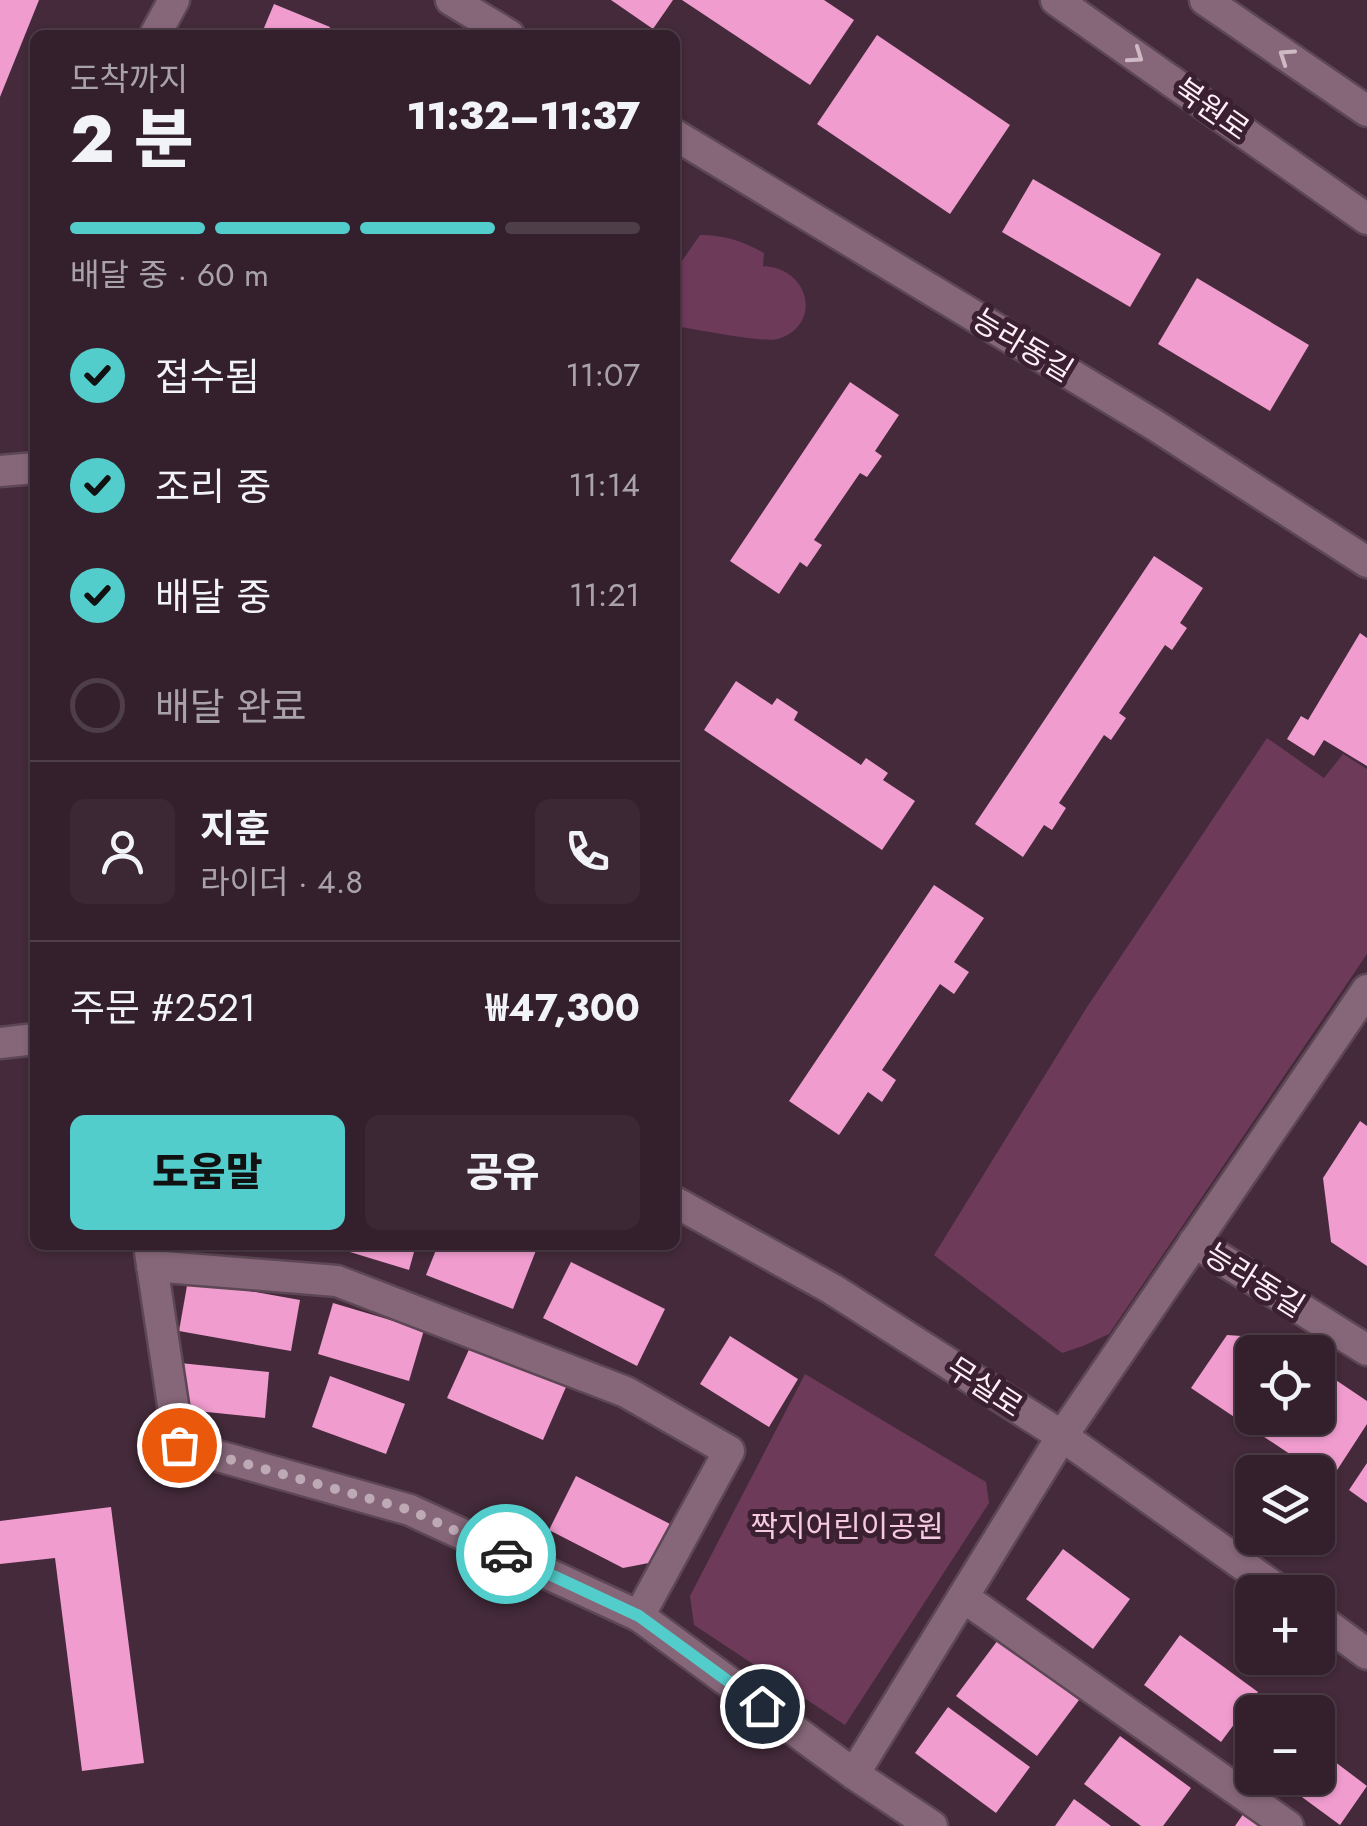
<!DOCTYPE html>
<html lang="ko">
<head>
<meta charset="utf-8">
<style>
	:root { --surface:#33202c; --page:#3b2834; --text:#f1f3f6; --muted:#a9a3a9; --line:#4e3e48; --accent:#53cdcb }
	body { margin:0; font-family:Jost,"Noto Sans KR",sans-serif; background:var(--page); color:var(--text); height:100vh; display:flex; flex-direction:column; font-size:38px; white-space:nowrap }
	* { box-sizing:border-box; margin:0 }
	p { font-size:32px; color:var(--muted) }
	.icon { flex:none; width:55px; height:55px; fill:none; stroke:currentColor; stroke-width:2; stroke-linecap:round; stroke-linejoin:round }
	.map { position:relative; flex:1; overflow:hidden }
	.sheet { position:absolute; left:30px; top:30px; width:650px; height:1220px; display:flex; flex-direction:column; background:var(--surface); border-radius:15px; box-shadow:0 2px 8px #0004,0 0 0 2px var(--line) }
	.sheet>* { flex:none }
	.controls { position:absolute; left:1235px; top:1335px; display:grid; gap:20px }
	.controls a { display:grid; place-items:center; width:100px; height:100px; border-radius:15px; background:var(--surface); box-shadow:0 2px 8px #0004,0 0 0 2px var(--line); font-size:50px }
	.pin { position:absolute; display:grid; place-items:center; width:85px; height:85px; color:#fff; margin:-42px; border:5px solid #fff; border-radius:50%; box-shadow:0 2px 10px #0007 }
	.courier { position:absolute; display:grid; place-items:center; width:100px; height:100px; margin:-50px; border:8px solid #53cdcb; border-radius:50%; background:#fff; color:#222; box-shadow:0 2px 12px #0007 }
	.overview em { font-style:normal; font-weight:800 }
	.overview div { display:flex; flex-direction:column-reverse }
	.overview { display:flex; align-items:center; justify-content:space-between; height:170px; padding:0 40px }
	h1 { font-size:65px; font-weight:800; line-height:75px }
	.bar { display:grid; grid-template-columns:repeat(4,1fr); gap:15px 10px; align-content:center; height:120px; padding:0 40px }
	.bar i { height:12px; border-radius:8px; background:var(--line) }
	.bar .on { background:var(--accent) }
	.bar p { grid-column:span 4 }
	.line { display:flex; align-items:center; gap:25px; padding:0 40px; border-top:2px solid var(--line) }
	.line div { flex:1 }
	.round { display:grid; place-items:center; flex:none; width:105px; height:105px; border-radius:15px; background:var(--page) }
	ol { padding:0 40px; list-style:none }
	li { display:flex; align-items:center; gap:30px; height:110px }
	li p { margin-inline-start:auto }
	li .icon { padding:10px; border-radius:50%; background:var(--accent); color:#111; stroke-width:4 }
	li:last-child { color:var(--muted) }
	li i { width:55px; height:55px; border:5px solid var(--line); border-radius:50% }
	.primary-button { display:flex; gap:20px; margin-top:auto; padding:20px 40px }
	.primary-button a { flex:1; height:115px; border-radius:15px; background:var(--accent); color:#111; font-size:40px; font-weight:800; line-height:115px; text-align:center }
	.primary-button a+a { background:var(--page); color:var(--text) }
	.map>svg:first-child { display:block }
	.green { fill:#6e3a5a }
	.building { fill:#f09ccf }
	.lines { fill:none; stroke-linecap:round; stroke-linejoin:round }
	.minor-casing { stroke:#5d4754; stroke-width:35 }
	.minor { stroke:#866779; stroke-width:30 }
	.oneway { stroke:#ceb9c5 }
	.done { stroke:#bdaab5; stroke-width:10; stroke-dasharray:0 18 }
	.route { stroke:#53cdcb; stroke-width:12 }
	.labels { text-anchor:middle; dominant-baseline:central; stroke-width:10; stroke-linejoin:round; paint-order:stroke }
	.street-label { font-size:30px; fill:#feeff7; stroke:#3a2030 }
	.park-label { font-size:30px; fill:#f6c9e3; stroke:#3a2030 }
</style>
</head>
<body>
<div class="map">
<svg width="1367" height="1826" viewBox="0 0 1367 1826">
	<rect width="100%" height="100%" fill="#442a3a"/>
	<!-- green -->
	<g class="green">
		<path d="M700 235C724 235 743 241 764 253L763 266C811 268 822 326 778 339 763 343 695 329 675 326V271Z"/>
		<path d="M1267 738 1324 778 1343 754 1367 769V954L1109 1334 1083 1346 1062 1353 934 1255 1087 1007Z"/>
		<path d="M805 1374 986 1482 989 1503 845 1725 694 1625 690 1596Z"/>
	</g>
	<!-- building -->
	<g class="building">
		<path d="M0 0H39L0 97Z"/>
		<path d="M611 0H673L653 29Z"/>
		<path d="M682 0H824L854 20 810 85Z"/>
		<path d="M274 4 330 27 326 35H261Z"/>
		<path d="M877 35 1010 125 950 214 817 124Z"/>
		<path d="M1033 179 1161 254 1130 307 1002 232Z"/>
		<path d="M1197 278 1309 345 1270 411 1158 344Z"/>
		<path d="M850 382 899 415 875 451 882 456 867 477 860 473 814 540 822 545 807 567 800 562 779 594 730 561Z"/>
		<path d="M1154 556 1203 588 1180 623 1187 628 1172 650 1165 645 1119 713 1126 718 1111 740 1104 735 1059 803 1066 808 1052 830 1044 825 1023 857 975 824Z"/>
		<path d="M1360 633 1367 638V766L1324 740 1314 756 1287 739 1301 716 1308 720Z"/>
		<path d="M736 681 772 705 777 698 798 712 794 720 861 765 866 758 888 773 883 780 915 801 882 850 704 730Z"/>
		<path d="M934 885 984 918 954 962 969 972 954 994 940 984 882 1070 896 1080 882 1102 868 1092 839 1135 789 1101Z"/>
		<path d="M1360 1121 1367 1126V1266L1331 1242 1323 1178Z"/>
		<path d="M327 1245H416L409 1270Z"/>
		<path d="M438 1245H530L537 1248 513 1309 426 1275Z"/>
		<path d="M571 1262 665 1309 637 1366 543 1318Z"/>
		<path d="M188 1280 300 1300 291 1351 179 1331Z"/>
		<path d="M333 1303 424 1330 409 1381 318 1354Z"/>
		<path d="M1227 1335 1272 1338 1294 1352H1252V1418H1318V1368L1367 1401V1424L1330 1481 1191 1388Z"/>
		<path d="M730 1336 798 1379 769 1427 700 1384Z"/>
		<path d="M471 1345 566 1387 543 1440 447 1398Z"/>
		<path d="M180 1363 269 1372 265 1418 197 1411 177 1390Z"/>
		<path d="M330 1376 405 1404 386 1454 312 1427Z"/>
		<path d="M1367 1463V1503L1349 1490Z"/>
		<path d="M576 1476 676 1527 659 1561 623 1568 549 1530Z"/>
		<path d="M111 1507 144 1763 82 1771 55 1558 0 1564V1521Z"/>
		<path d="M1063 1549 1130 1599 1093 1649 1026 1599Z"/>
		<path d="M1180 1635 1258 1692 1221 1742 1144 1685Z"/>
		<path d="M998 1640 1079 1700 1037 1756 956 1696Z"/>
		<path d="M948 1707 1030 1767 996 1813 915 1753Z"/>
		<path d="M1120 1736 1191 1788 1163 1826H1141L1084 1784Z"/>
		<path d="M1318 1749 1367 1786 1340 1825 1276 1778H1318Z"/>
		<path d="M1074 1799 1111 1826H1055Z"/>
		<path d="M1248 1807 1274 1826H1235Z"/>
	</g>
	<g class="lines">
		<!-- minor casing -->
		<g class="minor-casing">
			<g id="minor">
				<path d="M451 0 509 35"/>
				<path d="M1056 0 1367 219"/>
				<path d="M1205 0 1367 111"/>
				<path d="M155 35 174 0"/>
				<path d="M675 135 1153 424 1367 562"/>
				<path d="M0 471 35 468"/>
				<path d="M0 1043 35 1039"/>
				<path d="M675 1202 832 1289 1062 1436 1281 1592"/>
				<path d="M1194 1242 1367 1350"/>
				<path d="M149 1245 179 1445 410 1510 639 1616 854 1774 932 1826"/>
				<path d="M152 1266 337 1281 626 1392 729 1451 639 1616"/>
				<path d="M963 1597 1288 1826"/>
				<path d="M1318 1618 1367 1654"/>
				<path d="M854 1774 1062 1436 1367 990"/>
			</g>
		</g>
		<!-- minor -->
		<use href="#minor" class="minor"/>
	</g>
	<!-- one-way arrows -->
	<defs><path id="oneway-chevron" d="M-2-3.5L2.5 0L-2 3.5" fill="none" stroke-width="1.6" stroke-linecap="round" stroke-linejoin="round" transform="scale(2.5)"/></defs>
	<g class="oneway">
		<use href="#oneway-chevron" transform="translate(1136 56) rotate(35)"/>
		<use href="#oneway-chevron" transform="translate(1286 56) rotate(-146)"/>
	</g>
	<g class="lines">
		<!-- done -->
		<path class="done" d="M179 1445 410 1510 506 1554"/>
		<!-- route -->
		<path class="route" d="M506 1554 639 1616 762 1706"/>
	</g>
	<g class="labels">
		<!-- street labels -->
		<g class="street-label">
			<text transform="translate(1212 109) rotate(35)">북원로</text>
			<text transform="translate(1023 345) rotate(31)">능라동길</text>
			<text transform="translate(1255 1280) rotate(32)">능라동길</text>
			<text transform="translate(985 1387) rotate(33)">무실로</text>
		</g>
		<!-- park labels -->
		<g class="park-label">
			<text x="847" y="1526">짝지어린이공원</text>
		</g>
	</g>
</svg>
<div class="controls">
<a><svg class="icon" aria-label="locate" viewBox="0 0 24 24"><circle cx="12" cy="12" r="6"/><path d="M12 2v4M12 18v4M2 12h4M18 12h4"/></svg></a>
<a><svg class="icon" aria-label="layers" viewBox="0 0 24 24"><path d="M12 4l9 5-9 5-9-5zM3 14l9 5 9-5"/></svg></a>
<a>+</a>
<a>−</a>
</div>
<div class="pin" style="left:179px;top:1445px;background:#ea580c"><svg class="icon" aria-label="bag" viewBox="0 0 24 24"><path d="M5 8h14l-1 12H6zM9 8a3 3 0 0 1 6 0"/></svg></div>
<div class="pin" style="left:762px;top:1706px;background:#1f2937"><svg class="icon" aria-label="home" viewBox="0 0 24 24"><path d="M3 11l9-7 9 7M6 9v11h12V9"/></svg></div>
<div class="courier" style="left:506px;top:1554px"><svg class="icon" aria-label="car" viewBox="0 0 24 24"><path d="M5 17H2v-5l4-1 3-4h7l3 4 3 1v5h-3M9 17h6M6 11h13"/><circle cx="7" cy="17" r="2"/><circle cx="17" cy="17" r="2"/></svg></div>
<section class="sheet">
<div class="overview"><div><h1>2 분</h1><p>도착까지</p></div><em>11:32–11:37</em></div>
<div class="bar"><i class="on"></i><i class="on"></i><i class="on"></i><i></i><p>배달 중 · 60 m</p></div>
<ol>
<li><svg class="icon" aria-label="check" viewBox="0 0 24 24"><path d="M5 12l5 5 9-10"/></svg>접수됨<p>11:07</p></li>
<li><svg class="icon" aria-label="check" viewBox="0 0 24 24"><path d="M5 12l5 5 9-10"/></svg>조리 중<p>11:14</p></li>
<li><svg class="icon" aria-label="check" viewBox="0 0 24 24"><path d="M5 12l5 5 9-10"/></svg>배달 중<p>11:21</p></li>
<li><i></i>배달 완료</li>
</ol>
<div class="line" style="height:180px"><a class="round"><svg class="icon" aria-label="person" viewBox="0 0 24 24"><circle cx="12" cy="8" r="4"/><path d="M4 21q1-7 8-7t8 7"/></svg></a><div><b>지훈</b><p>라이더 · 4.8</p></div><a class="round"><svg class="icon" aria-label="phone" viewBox="0 0 24 24"><path d="M5 4h4l2 5-3 2q2 4 5 5l2-3 5 2v4C11 20 4 13 5 4z"/></svg></a></div>
<div class="line" style="height:130px"><div>주문 #2521</div><b>₩47,300</b></div>
<div class="primary-button"><a>도움말</a><a>공유</a></div>
</section>
</div>
</body>
</html>
